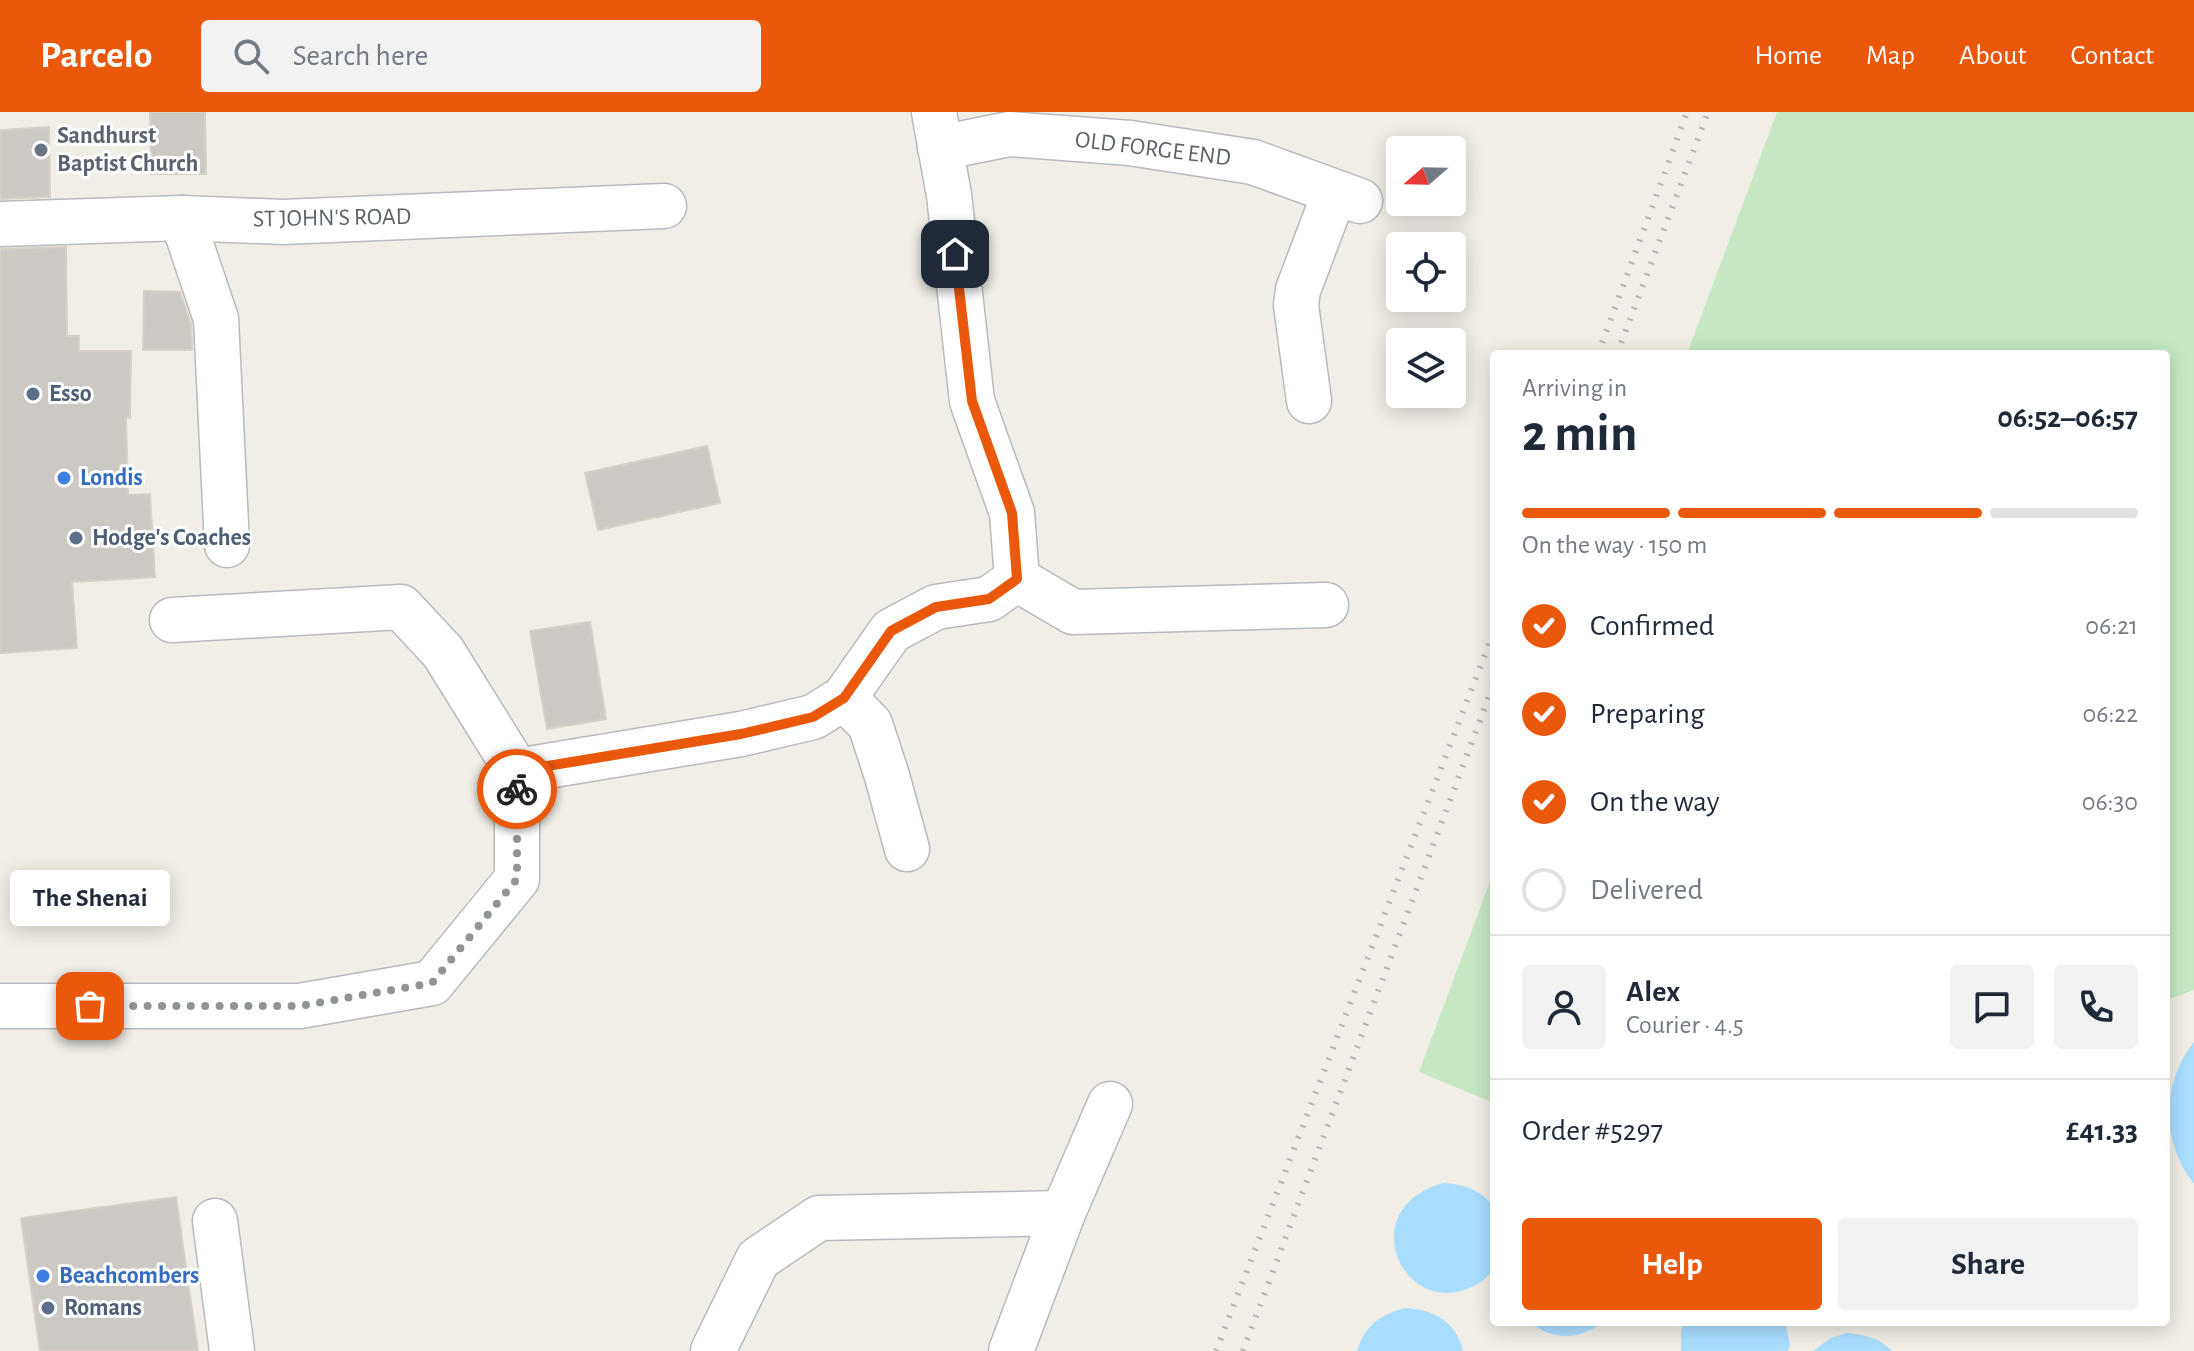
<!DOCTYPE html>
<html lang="en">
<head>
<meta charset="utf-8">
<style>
	:root { --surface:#fff; --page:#f2f2f3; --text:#1f2937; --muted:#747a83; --line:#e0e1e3; --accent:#ea580c }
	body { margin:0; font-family:"Alegreya Sans",sans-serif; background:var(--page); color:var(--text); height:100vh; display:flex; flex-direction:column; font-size:30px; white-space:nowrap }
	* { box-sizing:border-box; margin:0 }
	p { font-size:26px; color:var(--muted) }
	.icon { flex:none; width:44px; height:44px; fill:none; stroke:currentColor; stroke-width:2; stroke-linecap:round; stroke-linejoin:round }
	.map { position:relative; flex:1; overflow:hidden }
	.drawer { position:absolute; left:1490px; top:238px; width:680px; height:976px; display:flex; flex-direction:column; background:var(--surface); border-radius:8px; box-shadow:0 4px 20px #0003 }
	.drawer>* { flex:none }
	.needle { width:52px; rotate:250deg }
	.tools { position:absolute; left:1386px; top:24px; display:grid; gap:16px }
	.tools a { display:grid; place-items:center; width:80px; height:80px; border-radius:8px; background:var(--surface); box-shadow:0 4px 20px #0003; font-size:40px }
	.pin { position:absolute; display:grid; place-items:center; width:68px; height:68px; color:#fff; margin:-34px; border-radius:16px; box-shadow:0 4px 12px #0006 }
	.courier { position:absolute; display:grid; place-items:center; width:80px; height:80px; margin:-40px; border:6px solid #ea580c; border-radius:50%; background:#fff; color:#222; box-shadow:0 2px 10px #0007 }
	.bubble { position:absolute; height:56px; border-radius:8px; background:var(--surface); box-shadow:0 4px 20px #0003; font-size:26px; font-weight:700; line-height:56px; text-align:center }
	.summary em { font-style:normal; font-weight:700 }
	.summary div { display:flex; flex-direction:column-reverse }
	.summary { display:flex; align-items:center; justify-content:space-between; height:136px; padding:0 32px }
	h1 { font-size:52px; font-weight:700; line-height:60px }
	.bar { display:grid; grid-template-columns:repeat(4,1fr); gap:12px 8px; align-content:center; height:96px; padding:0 32px }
	.bar i { height:10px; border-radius:6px; background:var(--line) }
	.bar .on { background:var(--accent) }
	.bar p { grid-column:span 4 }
	.line { display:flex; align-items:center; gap:20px; padding:0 32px; border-top:2px solid var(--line) }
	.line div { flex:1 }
	.round { display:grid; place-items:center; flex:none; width:84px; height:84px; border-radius:8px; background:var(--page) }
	ol { padding:0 32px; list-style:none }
	li { display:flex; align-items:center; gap:24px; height:88px }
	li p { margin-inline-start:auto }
	li .icon { padding:8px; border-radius:50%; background:var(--accent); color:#fff; stroke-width:4 }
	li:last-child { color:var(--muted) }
	li i { width:44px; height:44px; border:4px solid var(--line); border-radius:50% }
	.primary-button { display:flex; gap:16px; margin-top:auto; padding:16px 32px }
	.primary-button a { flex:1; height:92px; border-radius:8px; background:var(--accent); color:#fff; font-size:32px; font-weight:700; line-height:92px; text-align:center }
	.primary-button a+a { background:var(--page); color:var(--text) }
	header { display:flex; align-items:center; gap:48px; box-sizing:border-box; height:112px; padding:0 40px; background:var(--accent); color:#fff }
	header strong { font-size:38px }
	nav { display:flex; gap:44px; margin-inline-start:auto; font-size:28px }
	.search { width:560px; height:72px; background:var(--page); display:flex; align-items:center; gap:20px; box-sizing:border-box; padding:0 28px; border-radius:8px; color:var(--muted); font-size:30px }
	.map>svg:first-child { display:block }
	.green { fill:#c6e8c4 }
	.water { fill:#a9deff }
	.building { fill:#ccc9c4; stroke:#d6d0c5; stroke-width:2 }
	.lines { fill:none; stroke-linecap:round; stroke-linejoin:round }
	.minor-casing { stroke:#b7babe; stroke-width:47 }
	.minor { stroke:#fff; stroke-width:44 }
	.rail { stroke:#b5b6b7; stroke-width:6; stroke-dasharray:2 10; stroke-linecap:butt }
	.done { stroke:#919494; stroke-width:8; stroke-dasharray:0 14.4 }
	.route { stroke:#ea580c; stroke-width:10 }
	.worship-dot { fill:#6b7280; stroke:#fff; stroke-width:3 }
	.service-dot { fill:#5c6f8a; stroke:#fff; stroke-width:3 }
	.shop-dot { fill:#3f7fe0; stroke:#fff; stroke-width:3 }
	.labels { text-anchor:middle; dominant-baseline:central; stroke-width:6; stroke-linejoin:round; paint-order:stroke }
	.worship-label { font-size:24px; font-weight:bold; fill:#5b616d; stroke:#fff; text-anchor:start }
	.street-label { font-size:24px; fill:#5e6368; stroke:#fff }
	.service-label { font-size:24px; font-weight:bold; fill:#4e5e75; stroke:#fff; text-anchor:start }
	.shop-label { font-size:24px; font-weight:bold; fill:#366cbe; stroke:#fff; text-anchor:start }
</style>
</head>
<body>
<header>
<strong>Parcelo</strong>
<div class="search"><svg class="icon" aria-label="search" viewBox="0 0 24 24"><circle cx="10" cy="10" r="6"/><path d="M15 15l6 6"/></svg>Search here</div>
<nav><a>Home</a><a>Map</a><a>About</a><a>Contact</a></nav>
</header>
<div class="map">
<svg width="2194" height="1239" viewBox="0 0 2194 1239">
	<rect width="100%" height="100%" fill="#f1eee7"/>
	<!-- green -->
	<g class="green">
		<path d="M1777 0H2194V878L2166 888V242H1687Z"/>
		<path d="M1494 759V991L1419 960Z"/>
	</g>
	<!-- water -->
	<g class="water">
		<path d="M2194 930V1072C2161 1031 2161 970 2194 930Z"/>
		<path d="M1443 1071C1464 1072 1481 1078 1494 1095V1156C1487 1167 1477 1174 1464 1178 1400 1200 1355 1096 1443 1071Z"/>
		<path d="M1405 1196C1432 1197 1457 1210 1463 1239H1357C1365 1214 1379 1203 1405 1196Z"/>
		<path d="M1530 1210H1603C1580 1228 1552 1229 1530 1210Z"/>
		<path d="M1684 1210H1785L1790 1232 1788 1239H1681V1218Z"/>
		<path d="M1847 1221C1866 1223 1879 1226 1892 1239H1813L1831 1226Z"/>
	</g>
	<!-- building -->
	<g class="building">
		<path d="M150 0H205L206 62H151Z"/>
		<path d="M49 15 50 85 0 87V18Z"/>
		<path d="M66 135 67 224H79V239H131L130 306 126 305 128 383 150 382 155 465 72 470 77 536 0 541V137Z"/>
		<path d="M144 179 180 180 191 212 192 238H143Z"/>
		<path d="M707 334 720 391 598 418 585 361Z"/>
		<path d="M590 510 606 607 547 617 530 519Z"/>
		<path d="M176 1085 198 1239H40L21 1106Z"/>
	</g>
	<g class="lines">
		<!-- minor casing -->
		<g class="minor-casing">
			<g id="minor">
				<path d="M940 36 1009 22 1130 31 1253 50 1360 89"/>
				<path d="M182 106 216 207 227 433"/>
				<path d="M0 112 182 106 283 110 664 94"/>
				<path d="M1309 289 1296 193 1298 178 1335 80"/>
				<path d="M1017 467 1073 500 1326 493"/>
				<path d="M844 586 870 612 887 664 907 737"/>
				<path d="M517 659 741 622 813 605 844 586 891 519 936 495 989 487 1017 467 1012 401 972 289 949 83 934 0"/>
				<path d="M0 894H300L432 871 517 767V659L443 540 401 495 172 508"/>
				<path d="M215 1109 232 1239"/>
				<path d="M713 1239 758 1147 819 1106 1063 1101"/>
				<path d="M1011 1239 1063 1101 1110 992"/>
			</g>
		</g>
		<!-- minor -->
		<use href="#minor" class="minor"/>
		<!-- rail -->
		<g class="rail">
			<path d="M1598 242 1687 0"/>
			<path d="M1617 242 1708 0"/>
			<path d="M1216 1239 1494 519"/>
			<path d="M1243 1239 1494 571"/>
		</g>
	</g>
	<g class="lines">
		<!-- done -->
		<path class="done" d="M90 894H300L432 871 517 767V677"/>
		<!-- route -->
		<path class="route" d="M517 677V659L741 622 813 605 844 586 891 519 936 495 989 487 1017 467 1012 401 972 289 955 142"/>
	</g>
	<!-- markers -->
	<circle class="worship-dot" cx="41" cy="38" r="8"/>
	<g class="service-dot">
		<circle cx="33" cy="282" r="8"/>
		<circle cx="76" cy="426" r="8"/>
		<circle cx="48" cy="1196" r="8"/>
	</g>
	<g class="shop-dot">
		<circle cx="64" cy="366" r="8"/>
		<circle cx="43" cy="1164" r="8"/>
	</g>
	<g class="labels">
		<!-- worship labels -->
		<g class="worship-label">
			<text x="57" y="24">Sandhurst<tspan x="57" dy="28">Baptist Church</tspan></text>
		</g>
		<!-- street labels -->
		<g class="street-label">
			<text transform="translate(1153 37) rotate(7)">OLD FORGE END</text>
			<text transform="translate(332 106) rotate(-1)">ST JOHN'S ROAD</text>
		</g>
		<!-- service labels -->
		<g class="service-label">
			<text x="49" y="282">Esso</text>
			<text x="92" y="426">Hodge's Coaches</text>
			<text x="64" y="1196">Romans</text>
		</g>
		<!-- shop labels -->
		<g class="shop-label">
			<text x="80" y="366">Londis</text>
			<text x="59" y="1164">Beachcombers</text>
		</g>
	</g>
</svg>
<div class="tools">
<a><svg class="needle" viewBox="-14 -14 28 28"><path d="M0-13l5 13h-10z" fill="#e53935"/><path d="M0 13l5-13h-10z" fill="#747a83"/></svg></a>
<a><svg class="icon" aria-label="locate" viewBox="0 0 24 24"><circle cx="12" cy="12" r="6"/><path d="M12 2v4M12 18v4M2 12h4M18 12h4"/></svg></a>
<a><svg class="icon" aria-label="layers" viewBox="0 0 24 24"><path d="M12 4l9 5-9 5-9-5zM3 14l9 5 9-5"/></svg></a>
</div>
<div class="pin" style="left:90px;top:894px;background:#ea580c"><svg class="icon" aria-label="bag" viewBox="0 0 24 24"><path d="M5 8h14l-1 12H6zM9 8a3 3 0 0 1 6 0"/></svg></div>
<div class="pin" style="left:955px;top:142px;background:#1f2937"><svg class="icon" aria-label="home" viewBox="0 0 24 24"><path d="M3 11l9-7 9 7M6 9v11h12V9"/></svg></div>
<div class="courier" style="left:517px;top:677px"><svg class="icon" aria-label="bike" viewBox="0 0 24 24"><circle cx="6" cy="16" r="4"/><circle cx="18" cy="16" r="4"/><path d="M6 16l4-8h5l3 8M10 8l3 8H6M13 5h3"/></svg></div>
<div class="bubble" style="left:10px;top:758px;width:160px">The Shenai</div>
<section class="drawer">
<div class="summary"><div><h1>2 min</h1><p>Arriving in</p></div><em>06:52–06:57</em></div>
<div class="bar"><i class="on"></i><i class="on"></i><i class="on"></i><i></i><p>On the way · 150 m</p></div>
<ol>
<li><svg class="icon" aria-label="check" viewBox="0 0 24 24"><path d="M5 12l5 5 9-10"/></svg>Confirmed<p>06:21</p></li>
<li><svg class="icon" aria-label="check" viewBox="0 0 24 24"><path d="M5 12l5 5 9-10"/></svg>Preparing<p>06:22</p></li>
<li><svg class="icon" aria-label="check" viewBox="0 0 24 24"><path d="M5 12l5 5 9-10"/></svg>On the way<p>06:30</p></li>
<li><i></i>Delivered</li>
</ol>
<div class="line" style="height:144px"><a class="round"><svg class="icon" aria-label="person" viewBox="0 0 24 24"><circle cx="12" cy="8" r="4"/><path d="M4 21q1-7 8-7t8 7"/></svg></a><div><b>Alex</b><p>Courier · 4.5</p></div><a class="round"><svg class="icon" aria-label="chat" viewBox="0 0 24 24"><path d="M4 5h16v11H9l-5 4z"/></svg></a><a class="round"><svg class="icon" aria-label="phone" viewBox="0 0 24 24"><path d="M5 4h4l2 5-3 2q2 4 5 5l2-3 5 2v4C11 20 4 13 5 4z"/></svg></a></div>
<div class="line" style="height:104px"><div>Order #5297</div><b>£41.33</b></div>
<div class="primary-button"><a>Help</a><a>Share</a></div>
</section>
</div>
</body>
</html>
